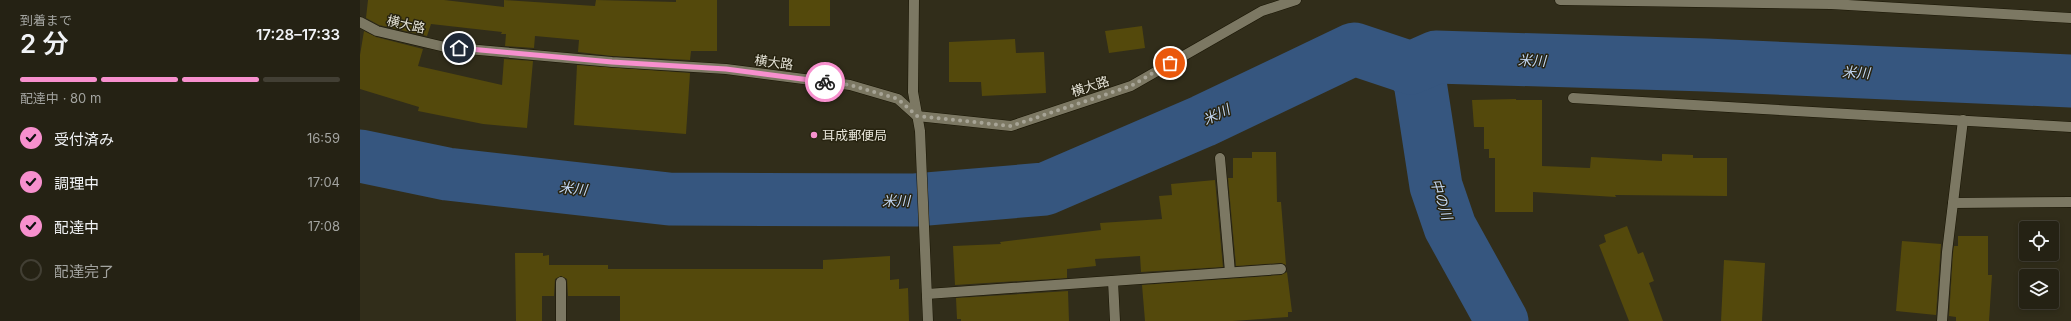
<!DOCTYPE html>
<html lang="ja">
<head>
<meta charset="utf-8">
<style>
	:root { --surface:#252214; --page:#312f22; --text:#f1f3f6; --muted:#a3a4a0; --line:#423f34; --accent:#f790ce }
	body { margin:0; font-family:Inter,"Noto Sans JP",sans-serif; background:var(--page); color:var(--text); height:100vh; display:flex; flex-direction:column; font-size:15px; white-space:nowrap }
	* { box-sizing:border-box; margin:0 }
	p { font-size:13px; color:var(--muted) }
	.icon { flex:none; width:22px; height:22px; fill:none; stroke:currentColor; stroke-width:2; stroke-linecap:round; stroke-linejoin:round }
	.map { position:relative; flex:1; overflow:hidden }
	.side { display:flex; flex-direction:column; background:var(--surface); width:360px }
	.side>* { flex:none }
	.tools { position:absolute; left:1659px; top:221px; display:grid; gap:8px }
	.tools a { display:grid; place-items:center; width:40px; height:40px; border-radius:4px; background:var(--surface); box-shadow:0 2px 6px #0003,0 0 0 1px var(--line); font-size:20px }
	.pin { position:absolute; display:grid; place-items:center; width:34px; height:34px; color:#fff; margin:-17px; border:2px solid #fff; border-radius:50%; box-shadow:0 1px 4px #0007 }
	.courier { position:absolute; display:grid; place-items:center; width:40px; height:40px; margin:-20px; border:3px solid #f790ce; border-radius:50%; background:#fff; color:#222; box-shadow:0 1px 5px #0007 }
	.summary em { font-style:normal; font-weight:600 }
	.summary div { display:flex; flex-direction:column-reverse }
	.summary { display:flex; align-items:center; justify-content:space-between; height:68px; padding:0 20px }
	h1 { font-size:26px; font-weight:600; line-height:30px }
	.bar { display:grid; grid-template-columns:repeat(4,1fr); gap:6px 4px; align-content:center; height:48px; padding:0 20px }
	.bar i { height:5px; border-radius:3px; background:var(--line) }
	.bar .on { background:var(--accent) }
	.bar p { grid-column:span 4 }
	ol { padding:0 20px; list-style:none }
	li { display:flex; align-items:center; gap:12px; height:44px }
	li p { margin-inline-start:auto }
	li .icon { padding:4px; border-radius:50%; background:var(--accent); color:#111; stroke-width:4 }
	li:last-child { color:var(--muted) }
	li i { width:22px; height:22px; border:2px solid var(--line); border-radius:50% }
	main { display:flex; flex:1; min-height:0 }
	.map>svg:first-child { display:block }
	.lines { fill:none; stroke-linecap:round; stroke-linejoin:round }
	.river { stroke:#36567f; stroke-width:53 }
	.building { fill:#54490c }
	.minor-casing { stroke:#191504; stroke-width:11 }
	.minor { stroke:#7c7863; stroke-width:10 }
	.done { stroke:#a7a496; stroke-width:4; stroke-dasharray:0 7.2 }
	.route { stroke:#f790ce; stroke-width:5 }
	.poi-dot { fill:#f790ce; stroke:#272310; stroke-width:1.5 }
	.labels { text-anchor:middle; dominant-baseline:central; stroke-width:3; stroke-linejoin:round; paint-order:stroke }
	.street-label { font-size:13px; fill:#e6e4d8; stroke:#272310 }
	.poi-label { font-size:13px; fill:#e6e4d8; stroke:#272310; text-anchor:start }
	.water-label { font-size:14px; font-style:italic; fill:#c3d7f2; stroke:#272310 }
</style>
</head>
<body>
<main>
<section class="side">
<div class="summary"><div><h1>2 分</h1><p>到着まで</p></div><em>17:28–17:33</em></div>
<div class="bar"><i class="on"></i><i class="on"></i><i class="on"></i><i></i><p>配達中 · 80 m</p></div>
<ol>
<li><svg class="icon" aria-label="check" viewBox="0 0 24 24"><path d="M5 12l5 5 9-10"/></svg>受付済み<p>16:59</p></li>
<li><svg class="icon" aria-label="check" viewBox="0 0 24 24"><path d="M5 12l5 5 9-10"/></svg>調理中<p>17:04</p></li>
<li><svg class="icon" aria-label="check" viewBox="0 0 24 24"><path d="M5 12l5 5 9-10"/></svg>配達中<p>17:08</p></li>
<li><i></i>配達完了</li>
</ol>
</section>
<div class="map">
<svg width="1711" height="321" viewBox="0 0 1711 321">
	<rect width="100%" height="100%" fill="#312d1a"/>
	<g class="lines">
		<!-- river -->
		<g class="river">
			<path d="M1051 68 1060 82 1076 186 1090 227 1142 321"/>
			<path d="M0 156 87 174 309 199 555 200 685 189 843 121 994 49 1051 68 1076 57 1346 65 1711 81"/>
		</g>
	</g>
	<!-- building -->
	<g class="building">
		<path d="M8 0H84L144 7V0L235 6 236 0 316 2V0H357V51H331L330 60 252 56 218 52 219 40 175 36 174 48 145 46 146 34H141L142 32 71 24 67 36 19 25 6 18Z"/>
		<rect x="429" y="0" width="41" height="26"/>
		<path d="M782 26 785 48 749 53 745 31Z"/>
		<path d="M4 31 16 37 63 49 58 66 142 85 144 59 173 61 167 128 123 124 58 111 59 107 0 89V55Z"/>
		<path d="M655 39 656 53 684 52 686 93 622 96 621 82H589V42Z"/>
		<path d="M217 65 330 73 326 134 214 125Z"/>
		<path d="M1156 99V100H1182V166L1230 168 1231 157 1302 161V154L1333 155V158H1367V196L1255 195 1256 197 1173 192V212H1135V158H1129V149H1124V127H1114L1112 100Z"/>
		<path d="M892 152H916L917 202H921L926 265 921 263 876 266 868 178H873V158H892Z"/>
		<path d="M855 180 863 267 781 272 780 256 735 259 736 266 707 269V278L595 285 593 246 641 244 640 242 741 230 740 223 802 219 799 196 812 195 811 184Z"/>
		<path d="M1267 226 1278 254 1283 252 1294 281 1289 283 1303 321H1269L1239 245 1246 242 1244 235Z"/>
		<path d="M1598 236H1628V275H1632L1629 321H1596V317L1589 316 1593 253 1594 246H1598Z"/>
		<path d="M1542 241 1581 244 1576 315 1536 311Z"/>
		<path d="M155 253H183V256L189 255V265H248V269H463V260L530 256V280L539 279V289L548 288 549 321H260V296H208L207 279 201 276 195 279 194 296H182V321H156Z"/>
		<path d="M1364 260 1405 263 1402 321H1361Z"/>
		<path d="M927 272 932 312H928V317L873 321H785L782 285 921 275Z"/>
		<path d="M708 291 709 321H601V319H597L596 298Z"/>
	</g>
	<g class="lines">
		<!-- minor casing -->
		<g class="minor-casing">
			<g id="minor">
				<path d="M554 0 553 92 560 131 568 321"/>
				<path d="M1200 0 1471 4 1711 18"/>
				<path d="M0 22 17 31 85 47 252 62 366 69 490 85 538 99 557 116 651 126 771 86 902 11 936 0"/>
				<path d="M1213 98 1711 127"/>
				<path d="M1603 120 1593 203 1711 202"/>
				<path d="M860 158 870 272"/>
				<path d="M753 281 755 321"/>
				<path d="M567 294 921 269"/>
				<path d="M201 321V282"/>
				<path d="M1582 321 1587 252 1593 203"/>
			</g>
		</g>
		<!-- minor -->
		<use href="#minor" class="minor"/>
	</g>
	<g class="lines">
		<!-- done -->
		<path class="done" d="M465 82 490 85 538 99 557 116 651 126 771 86 810 63"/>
		<!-- route -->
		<path class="route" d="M99 48 252 62 366 69 465 82"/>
	</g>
	<!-- markers -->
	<circle class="poi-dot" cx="454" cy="135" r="4"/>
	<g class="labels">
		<!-- street labels -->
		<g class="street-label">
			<text transform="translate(46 24) rotate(13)">横大路</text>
			<text transform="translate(414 62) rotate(7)">横大路</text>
			<text transform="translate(730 86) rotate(-18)">横大路</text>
		</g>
		<!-- poi labels -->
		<g class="poi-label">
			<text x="462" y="135">耳成郵便局</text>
		</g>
		<!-- water labels -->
		<g class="water-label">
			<text transform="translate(1172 60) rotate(2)">米川</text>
			<text transform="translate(1496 72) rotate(3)">米川</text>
			<text transform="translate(856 114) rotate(-25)">米川</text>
			<text transform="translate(213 188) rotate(6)">米川</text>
			<text transform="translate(1082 199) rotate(73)">中の川</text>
			<text x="536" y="200">米川</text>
		</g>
	</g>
</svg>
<div class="tools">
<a><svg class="icon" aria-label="locate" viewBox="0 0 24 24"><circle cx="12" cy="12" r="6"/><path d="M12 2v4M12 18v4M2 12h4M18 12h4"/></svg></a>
<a><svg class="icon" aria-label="layers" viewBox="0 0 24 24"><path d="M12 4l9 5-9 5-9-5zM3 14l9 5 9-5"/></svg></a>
</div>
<div class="pin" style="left:810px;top:63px;background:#ea580c"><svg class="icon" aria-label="bag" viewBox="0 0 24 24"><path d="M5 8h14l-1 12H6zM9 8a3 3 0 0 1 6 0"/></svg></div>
<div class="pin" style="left:99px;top:48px;background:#1f2937"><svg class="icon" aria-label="home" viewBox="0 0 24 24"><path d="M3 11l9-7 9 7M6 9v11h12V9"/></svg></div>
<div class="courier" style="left:465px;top:82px"><svg class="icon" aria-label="bike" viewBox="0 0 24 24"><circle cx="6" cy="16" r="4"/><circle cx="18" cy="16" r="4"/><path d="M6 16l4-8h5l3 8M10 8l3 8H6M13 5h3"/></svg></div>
</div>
</main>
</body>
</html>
